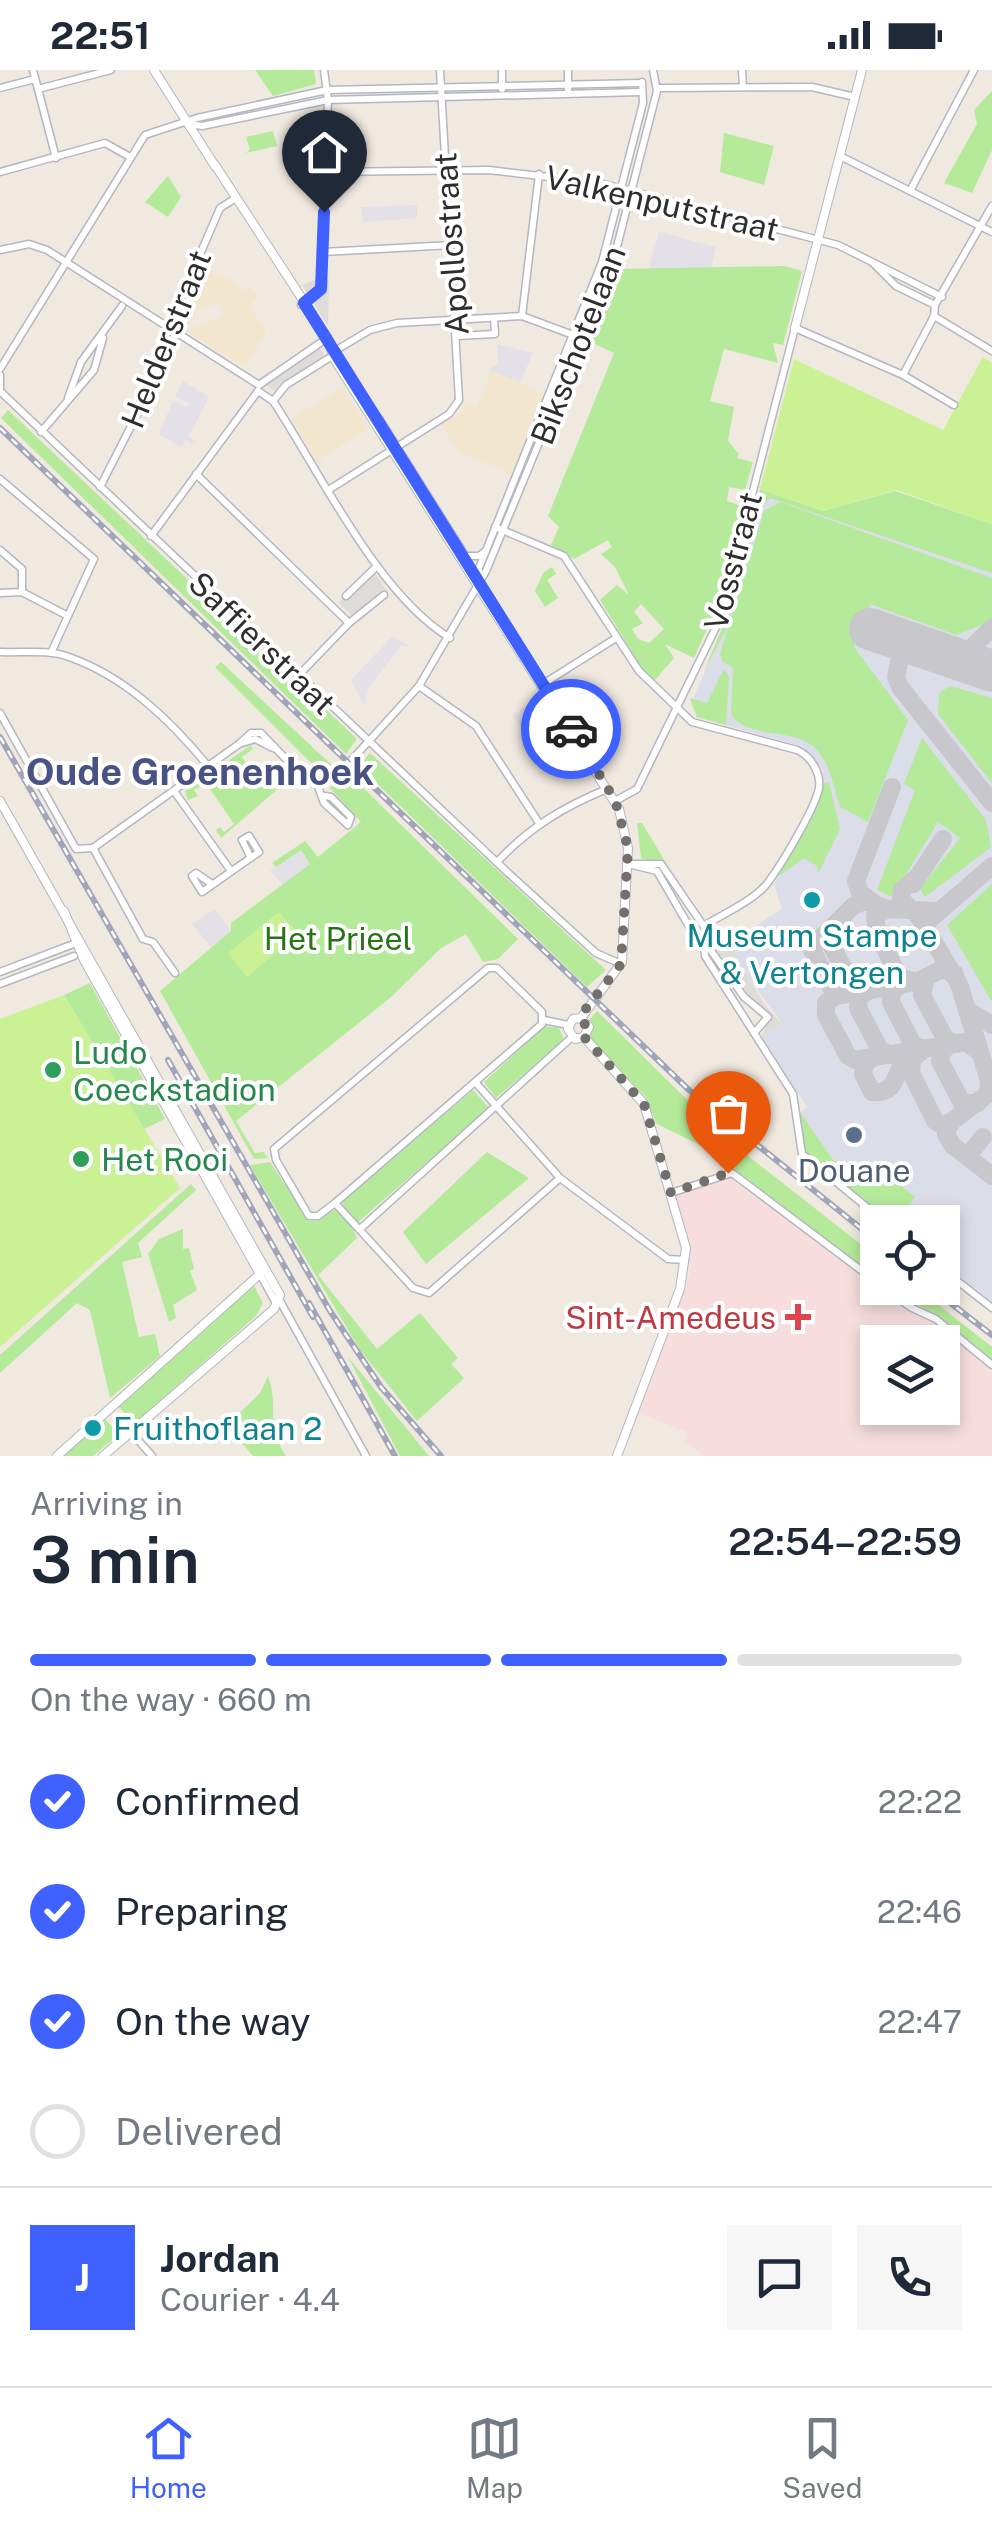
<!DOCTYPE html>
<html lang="en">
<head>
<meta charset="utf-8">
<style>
	:root { --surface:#fff; --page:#f6f6f7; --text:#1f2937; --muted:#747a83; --line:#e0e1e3; --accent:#3e61ff }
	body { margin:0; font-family:"Public Sans",sans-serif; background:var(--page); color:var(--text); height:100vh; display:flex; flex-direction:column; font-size:38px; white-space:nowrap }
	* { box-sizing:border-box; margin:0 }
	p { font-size:32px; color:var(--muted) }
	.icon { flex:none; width:55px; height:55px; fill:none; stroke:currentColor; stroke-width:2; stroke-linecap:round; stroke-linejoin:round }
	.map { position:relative; height:1386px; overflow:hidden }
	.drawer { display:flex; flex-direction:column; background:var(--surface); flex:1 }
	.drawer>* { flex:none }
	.controls { position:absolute; left:860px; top:1135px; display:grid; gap:20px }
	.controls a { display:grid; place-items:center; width:100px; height:100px; border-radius:0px; background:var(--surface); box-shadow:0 5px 15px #0003; font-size:50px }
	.pin { position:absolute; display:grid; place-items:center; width:85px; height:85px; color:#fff; margin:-102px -42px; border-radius:50% 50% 50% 0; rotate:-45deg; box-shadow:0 0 10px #0007 }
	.pin .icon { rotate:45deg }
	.courier { position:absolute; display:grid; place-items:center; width:100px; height:100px; margin:-50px; border:8px solid #3e61ff; border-radius:50%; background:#fff; color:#222; box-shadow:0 2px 12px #0007 }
	.summary em { font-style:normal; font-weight:600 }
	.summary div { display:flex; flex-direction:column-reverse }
	.summary { display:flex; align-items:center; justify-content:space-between; height:170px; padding:0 30px }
	h1 { font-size:65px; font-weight:600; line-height:75px }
	.bar { display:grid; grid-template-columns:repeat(4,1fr); gap:15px 10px; align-content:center; height:120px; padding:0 30px }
	.bar i { height:12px; border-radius:8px; background:var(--line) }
	.bar .selected { background:var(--accent) }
	.bar p { grid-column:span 4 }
	.line { display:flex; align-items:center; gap:25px; padding:0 30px; border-top:2px solid var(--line) }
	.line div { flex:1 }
	.round { display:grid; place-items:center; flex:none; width:105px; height:105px; border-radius:0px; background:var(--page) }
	ol { padding:0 30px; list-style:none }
	li { display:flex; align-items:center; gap:30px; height:110px }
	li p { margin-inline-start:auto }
	li .icon { padding:10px; border-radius:50%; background:var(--accent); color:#fff; stroke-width:4 }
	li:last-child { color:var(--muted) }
	li i { width:55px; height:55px; border:5px solid var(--line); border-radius:50% }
	.status { display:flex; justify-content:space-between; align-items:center; height:70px; padding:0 50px; background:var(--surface); direction:ltr }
	.status svg { height:28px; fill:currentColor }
	.menu { display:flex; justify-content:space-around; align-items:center; height:140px; border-top:2px solid var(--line); background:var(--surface); font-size:28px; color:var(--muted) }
	.menu a { display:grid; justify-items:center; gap:5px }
	.menu .selected { color:var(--accent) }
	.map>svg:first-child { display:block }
	.industrial { fill:#e3e0e8 }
	.education { fill:#f2e7ce }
	.medical { fill:#f7ddde; fill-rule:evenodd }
	.airport { fill:#dbdde9 }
	.green { fill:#b4ea99; fill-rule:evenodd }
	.pitch { fill:#caf294 }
	.plaza { fill:#dfdcd7 }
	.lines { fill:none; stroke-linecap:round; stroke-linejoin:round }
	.taxiway { stroke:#c8c7cc; stroke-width:18 }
	.runway { stroke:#c8c7cc; stroke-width:42 }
	.minor-casing { stroke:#b4b6c2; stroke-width:9 }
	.tertiary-casing { stroke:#b4b6c2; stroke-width:10 }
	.minor { stroke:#fff; stroke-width:6 }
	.tertiary { stroke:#fff; stroke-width:8 }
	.rail-casing { stroke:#a1a5b9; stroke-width:6 }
	.rail { stroke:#fff; stroke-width:2.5; stroke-dasharray:8; stroke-linecap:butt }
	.done { stroke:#726f6c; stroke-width:10; stroke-dasharray:0 18 }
	.route { stroke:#3e61ff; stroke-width:12 }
	.culture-dot { fill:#0f9aa8; stroke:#fff; stroke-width:4 }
	.leisure-dot { fill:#2e9e5b; stroke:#fff; stroke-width:4 }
	.service-dot { fill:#5c6f8a; stroke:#fff; stroke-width:4 }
	.health-dot { fill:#e0444e; stroke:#fff; stroke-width:4 }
	.labels { text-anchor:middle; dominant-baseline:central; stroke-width:8; stroke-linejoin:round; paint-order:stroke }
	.street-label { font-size:32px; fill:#2e2e2e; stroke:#fff }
	.culture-label { font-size:32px; fill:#0d838f; stroke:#fff }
	.park-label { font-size:32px; fill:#287415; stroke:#fff }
	.leisure-label { font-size:32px; fill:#27864d; stroke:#fff; text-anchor:start }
	.service-label { font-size:32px; fill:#4e5e75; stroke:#fff }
	.health-label { font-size:32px; fill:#be3a42; stroke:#fff; text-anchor:end }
	.quarter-label { font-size:38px; font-weight:bold; fill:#495383; stroke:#fff }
</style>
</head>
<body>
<div class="status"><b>22:51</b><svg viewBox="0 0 49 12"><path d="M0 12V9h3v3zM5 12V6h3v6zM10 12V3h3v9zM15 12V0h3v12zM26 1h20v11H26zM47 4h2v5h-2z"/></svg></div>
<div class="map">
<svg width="992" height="1386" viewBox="0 0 992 1386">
	<rect width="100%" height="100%" fill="#f0e9e0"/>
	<!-- industrial -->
	<g class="industrial">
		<path d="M417 135V148L363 152 361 137Z"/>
		<path d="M659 162 716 177 711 197 648 200Z"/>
		<path d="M497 274 533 283 520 313 491 301V296L498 295Z"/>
		<path d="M183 311 209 327 189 366 197 372 192 375 186 370 181 377 159 364 173 331 187 337 190 333 175 327Z"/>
		<path d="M393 566 409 576H401L369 617 364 636 351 610Z"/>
		<path d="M525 637 543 665 531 673 513 645Z"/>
		<path d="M301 780 310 794 284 816 270 801Z"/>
		<path d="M215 839 231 861 212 878 192 854Z"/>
	</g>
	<!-- education -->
	<g class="education">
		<path d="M202 197 234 211 241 221 250 215 259 228 252 233V239L267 262 245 297 185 261 224 246 219 233 182 245Z"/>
		<path d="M491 301 545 323 511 404 459 382 441 355 462 342 466 332 477 336Z"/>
		<path d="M342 317 368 359 322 388 320 396 291 349Z"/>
	</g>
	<!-- medical -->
	<path class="medical" d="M730 1106 909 1243 934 1251 992 1299V1386H704L684 1371 687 1362 639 1343 690 1204 689 1168 676 1126ZM878 1272H942V1338H878Z"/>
	<!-- airport -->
	<path class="airport" d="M764 421 823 441 895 421 992 455V1232L943 1193 942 1152H890L805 1083 799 1043 807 1037 762 967 782 953 727 879 729 873 782 839 774 814 817 729 823 700 804 677 697 647 691 634 722 561Z"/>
	<!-- green -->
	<g class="green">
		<path d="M255 0H314L316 14 273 26Z"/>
		<path d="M992 21V80L972 123 944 113 977 54 974 40Z"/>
		<path d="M273 61 277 76 246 83 250 79 246 67Z"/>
		<path d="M724 63 774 76 764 115 720 102Z"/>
		<path d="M168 106 181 127 168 147 145 132Z"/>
		<path d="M784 196 802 201 783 275 773 273 778 293 724 279 710 331 734 337 728 371 739 384 737 388 753 392 745 420 729 417 727 431 741 436 713 545 694 588 665 574 674 588 655 610 642 598 600 530 617 515 629 525 615 497 601 484 612 477 608 470 574 489 551 475 559 457 548 446 614 283 588 271 616 199ZM641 534 664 559 649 573 638 569 632 559 643 553 634 542Z"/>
		<path d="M8 340 357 669 346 684 1 348Z"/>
		<path d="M760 419 823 441 895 421 992 454V503L770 428 760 439 726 560 704 601 727 546Z"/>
		<path d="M780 432 992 508V551L956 565 870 534 854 577 908 650 868 752 840 737C833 716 830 688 810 674 789 659 745 668 731 644L733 598 722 591 720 584 764 441Z"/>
		<path d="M552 497 556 504 547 510 558 528 545 537 535 521 543 503Z"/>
		<path d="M221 592 334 697 328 704 321 703 215 597Z"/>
		<path d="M724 599 729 607 726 655 697 647 690 628 707 633Z"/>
		<path d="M950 616 992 628V713L938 644 939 623Z"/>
		<path d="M922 668 986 750 991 777 925 827 920 819 960 768 938 752 892 827 877 820 915 720 904 714Z"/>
		<path d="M251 675 253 679 242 687 264 718 275 710 264 694 269 691 288 710 221 768 216 760 220 757 224 762 234 754 206 713 194 720 198 726 188 730 185 721Z"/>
		<path d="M370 683 606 900 587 917 359 696Z"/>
		<path d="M348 703 518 869 498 889 483 892 466 864 441 878 390 928 236 1051 255 1083 264 1082 268 1088 254 1089 160 921 231 861V853L310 794 301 780 276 797 272 793 305 771 318 787 361 752 330 718Z"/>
		<path d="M829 712 840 759 818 804 817 796 804 788 777 807 821 714Z"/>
		<path d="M637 753H642L668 796 641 788Z"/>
		<path d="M992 814V932L947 855Z"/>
		<path d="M90 913 165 1049 144 1059 64 925Z"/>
		<path d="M597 941 729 1071 877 1187V1210L710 1080 657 1054 645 1026 591 973 590 949Z"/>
		<path d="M545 956 559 958 564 970 496 1028 484 1012Z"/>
		<path d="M473 1020 489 1038 358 1152 342 1135 344 1130Z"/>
		<path d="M800 1042 833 1090 842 1096 881 1100 915 1127 894 1152 805 1083Z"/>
		<path d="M487 1082 529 1108 426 1194 403 1162Z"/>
		<path d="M270 1092 309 1151H317L335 1139 351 1155 357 1168 318 1205 377 1279 420 1243 458 1288 451 1294 464 1308 417 1351 360 1280 250 1095Z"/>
		<path d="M191 1114 196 1120 138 1173 142 1187 122 1192 139 1267 155 1264 160 1286 110 1328 90 1240 77 1233 0 1303V1285Z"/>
		<path d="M183 1159V1179L189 1178 194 1199 190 1201 197 1220 173 1235 176 1248 169 1252 148 1184 159 1169Z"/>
		<path d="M252 1212 263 1233 256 1246 129 1358 132 1351 120 1338H114Z"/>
		<path d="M887 1218H917L992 1277V1291L936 1245Z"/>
		<path d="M348 1287 429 1386H400Z"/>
		<path d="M268 1306C280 1340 264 1351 286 1386H253L227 1355 260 1323Z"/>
		<path d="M105 1349 119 1364 93 1386H61Z"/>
	</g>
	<!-- pitch -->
	<g class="pitch">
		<path d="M983 287 992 293V454L896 420 823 441 760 419 794 289 943 360Z"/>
		<path d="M279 842 298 864 247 907 228 883Z"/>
		<path d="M64 925 180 1118 0 1277V949Z"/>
	</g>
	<!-- plaza -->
	<g class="plaza">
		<path d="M315 210H329L328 256 302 215Z"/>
		<path d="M317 273 328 291 277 323 258 309Z"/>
		<path d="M371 497 388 523 359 552 339 533Z"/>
		<path d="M726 871 765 935 782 954 762 967 769 945 749 929 720 886 716 879Z"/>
	</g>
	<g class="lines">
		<!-- taxiway -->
		<g class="taxiway">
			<path d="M925 578 900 588 896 607 900 617 992 733"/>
			<path d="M986 599 976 594 972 577 992 558"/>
			<path d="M917 807 902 820 901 829 919 847 959 914 992 1020"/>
			<path d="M913 814 943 769"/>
			<path d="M875 834 860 823 856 811 892 717"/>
			<path d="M887 839 875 846C874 857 893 896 899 907L916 912"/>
			<path d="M928 851 992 796"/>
			<path d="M832 861 828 870 854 917 868 921 859 927 858 938 880 980 891 985"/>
			<path d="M955 904 942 899 917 912 836 926 826 933V945L848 986 855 990 965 972 977 980"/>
			<path d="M926 907 922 925 946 970 957 974"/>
			<path d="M901 915 892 921 891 932 913 975 924 979 912 989 911 1003 935 1051 942 1055 951 1052"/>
			<path d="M843 925 833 921 811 878 853 836 865 831 887 839 935 841"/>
			<path d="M970 942 992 955"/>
			<path d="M949 975 941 983 940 991 962 1033H978"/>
			<path d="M873 988 865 993 863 1004 872 1022C900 1025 894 999 909 982"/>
			<path d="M989 1011 988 1024 951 1052 946 1064 952 1075 992 1106"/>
			<path d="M967 1087 983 1067"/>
		</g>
		<!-- runway -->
		<path class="runway" d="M870 559 992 601"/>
		<!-- minor casing -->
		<g class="minor-casing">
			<g id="minor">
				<path d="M33 0 56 88"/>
				<path d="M502 0V19"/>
				<path d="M568 0V19"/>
				<path d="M742 0 743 17"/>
				<path d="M0 18 35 9"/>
				<path d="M658 18 812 17 855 27"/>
				<path d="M38 19 111 0"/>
				<path d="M190 54 202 56 328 30 640 22"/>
				<path d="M840 86 992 162"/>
				<path d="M0 102 105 73 130 87"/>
				<path d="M325 102 489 100 600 113 838 175 942 227"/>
				<path d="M910 121 974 0"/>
				<path d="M0 180 29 174 47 180 259 315"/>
				<path d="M323 182 452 175"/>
				<path d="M873 193 896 216 935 235"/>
				<path d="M301 235 322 216 328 30 324 0"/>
				<path d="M522 246 539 104"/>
				<path d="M934 246 992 281"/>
				<path d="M457 266 495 264 494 248"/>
				<path d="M333 282 370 260 397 253 522 246 584 269"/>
				<path d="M0 299 145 65 197 48 327 20 641 13"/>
				<path d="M0 305V320"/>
				<path d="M903 305 934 246 935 235 992 136"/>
				<path d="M259 315 320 273"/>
				<path d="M0 321 505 800 596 883 621 894"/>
				<path d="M258 321 273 331C320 402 378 525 450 568"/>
				<path d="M68 328 81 292 122 236"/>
				<path d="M273 331 286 315 329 288"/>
				<path d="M41 362 94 300 103 268"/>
				<path d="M196 404 349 553"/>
				<path d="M0 409 94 489 51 583"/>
				<path d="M100 417 151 317 169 256 220 138 236 128"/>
				<path d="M330 419 449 344 459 330 440 0"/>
				<path d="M495 457 564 486 639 601 692 652 797 680C811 686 821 703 819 718 815 739 780 797 766 815 752 831 725 843 707 854L705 862"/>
				<path d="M151 466 258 321"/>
				<path d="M0 480 22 499V522"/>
				<path d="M465 486H479L486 481"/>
				<path d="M479 512V498L602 192 643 33 642 12"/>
				<path d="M0 523 22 522 68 546"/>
				<path d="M346 526 377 496"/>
				<path d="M349 553 384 525"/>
				<path d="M0 582C22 583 49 579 69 587 126 607 171 651 208 696"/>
				<path d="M297 607 349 553"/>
				<path d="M543 614 616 568"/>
				<path d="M419 616 476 656 539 753"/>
				<path d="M0 643 76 779 93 778"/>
				<path d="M239 674 251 663H261L304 708 317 714 324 733 348 755"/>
				<path d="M317 714 337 706 419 616 486 501 612 196 657 21 653 0"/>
				<path d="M174 721 231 801"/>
				<path d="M325 726 331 727 351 747 348 755"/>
				<path d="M615 731 637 719 720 549 795 258 903 305 954 335"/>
				<path d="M93 778 239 674 255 669 273 678"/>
				<path d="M93 778 143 869 153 872 175 903"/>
				<path d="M497 792C530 757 563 737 607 719"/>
				<path d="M628 794 657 801 698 872 704 875 705 886 793 1024 802 1084 885 1152"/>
				<path d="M629 794H661L709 864 706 875"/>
				<path d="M212 814 196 803 192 806 202 822 259 782 249 766 242 770 251 788"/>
				<path d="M707 875 744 927 768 947 754 963"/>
				<path d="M488 898H497L542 942V954L335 1133 318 1146H309L276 1090 274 1079Z"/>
				<path d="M0 902 76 873"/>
				<path d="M0 914 74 886"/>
				<path d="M544 950 568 955"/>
				<path d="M476 1013 560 1108 668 1189 685 1190"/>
				<path d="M671 1123 732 1103 878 1213"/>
				<path d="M335 1133 413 1218 429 1223 560 1108"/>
				<path d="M360 1159 572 967"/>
				<path d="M942 1199 992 1238"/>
				<path d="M260 1204 276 1233"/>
				<path d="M883 1218 912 1238 936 1249 992 1295"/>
				<path d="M280 1231 366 1386"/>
				<path d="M131 1362 152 1386"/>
			</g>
		</g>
		<!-- tertiary casing -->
		<g class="tertiary-casing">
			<g id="tertiary">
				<path d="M154 0 215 96"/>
				<path d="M215 95 327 267 335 290 619 739 628 778 622 892 581 948"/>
				<path d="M795 258 862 0"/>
				<path d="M378 348 463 483"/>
				<path d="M0 731 280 1225 274 1239 103 1386"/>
				<path d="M581 948 589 957 584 967 644 1034 686 1178 680 1219 617 1386"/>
				<path d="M581 948 573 949 568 959 575 969 584 967"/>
				<path d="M57 1386 260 1204 84 890 64 841"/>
			</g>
		</g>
		<!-- minor -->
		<use href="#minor" class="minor"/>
		<!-- tertiary -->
		<use href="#tertiary" class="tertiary"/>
		<!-- rail casing -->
		<g class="rail-casing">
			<g id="rail">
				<path d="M0 358 689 1020 878 1172"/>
				<path d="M0 667 330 1241 381 1317 441 1386"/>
				<path d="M168 990 313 1247"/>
				<path d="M931 1218 992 1265"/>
				<path d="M309 1233 395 1386"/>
			</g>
		</g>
		<!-- rail -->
		<use href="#rail" class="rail"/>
	</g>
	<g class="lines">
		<!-- done -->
		<path class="done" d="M571 659 615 730 628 778 621 894 585 940 581 948 589 961 584 967 644 1034 671 1123 728 1103"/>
		<!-- route -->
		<path class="route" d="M324 142 321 219 304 233 571 659"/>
	</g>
	<!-- markers -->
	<g class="culture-dot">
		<circle cx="812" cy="830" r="10"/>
		<circle cx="93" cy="1358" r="10"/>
	</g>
	<g class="leisure-dot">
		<circle cx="53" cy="1000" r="10"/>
		<circle cx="81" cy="1089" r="10"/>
	</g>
	<circle class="service-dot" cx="854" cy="1065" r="10"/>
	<path class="health-dot" d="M793 1232h10v10h10v10h-10v10h-10v-10h-10v-10h10z"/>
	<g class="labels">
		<!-- street labels -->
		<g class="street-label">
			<text transform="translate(662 133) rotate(13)">Valkenputstraat</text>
			<text transform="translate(451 174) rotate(-94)">Apollostraat</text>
			<text transform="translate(166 269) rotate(-68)">Helderstraat</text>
			<text transform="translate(578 275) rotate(-69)">Bikschotelaan</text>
			<text transform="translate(733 491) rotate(-75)">Vosstraat</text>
			<text transform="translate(262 573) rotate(44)">Saffierstraat</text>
		</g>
		<!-- culture labels -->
		<g class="culture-label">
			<text x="812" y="865">Museum Stampe<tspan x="812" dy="37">&amp; Vertongen</tspan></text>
			<text x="113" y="1358" text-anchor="start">Fruithoflaan 2</text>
		</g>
		<!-- park labels -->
		<g class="park-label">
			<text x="338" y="868">Het Prieel</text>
		</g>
		<!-- leisure labels -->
		<g class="leisure-label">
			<text x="73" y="982">Ludo<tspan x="73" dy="37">Coeckstadion</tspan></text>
			<text x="101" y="1089">Het Rooi</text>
		</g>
		<!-- service labels -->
		<g class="service-label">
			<text x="854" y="1100">Douane</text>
		</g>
		<!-- health labels -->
		<g class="health-label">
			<text x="776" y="1247">Sint-Amedeus</text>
		</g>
		<!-- quarter labels -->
		<g class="quarter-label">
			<text x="200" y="701">Oude Groenenhoek</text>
		</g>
	</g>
</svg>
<div class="controls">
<a><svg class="icon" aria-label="locate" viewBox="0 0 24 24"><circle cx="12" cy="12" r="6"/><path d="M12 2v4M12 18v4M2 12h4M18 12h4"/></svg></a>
<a><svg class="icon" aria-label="layers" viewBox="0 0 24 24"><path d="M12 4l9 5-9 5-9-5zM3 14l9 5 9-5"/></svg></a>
</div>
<div class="pin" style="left:728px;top:1103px;background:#ea580c"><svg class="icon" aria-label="bag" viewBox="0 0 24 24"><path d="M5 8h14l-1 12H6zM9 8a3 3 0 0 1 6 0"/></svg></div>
<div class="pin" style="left:324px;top:142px;background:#1f2937"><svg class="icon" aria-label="home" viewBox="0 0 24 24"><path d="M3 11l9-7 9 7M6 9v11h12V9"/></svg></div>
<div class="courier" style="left:571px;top:659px"><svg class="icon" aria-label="car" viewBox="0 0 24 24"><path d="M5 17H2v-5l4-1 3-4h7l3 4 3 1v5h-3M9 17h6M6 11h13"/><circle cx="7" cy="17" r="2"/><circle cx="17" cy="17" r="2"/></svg></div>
</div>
<section class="drawer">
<div class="summary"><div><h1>3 min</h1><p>Arriving in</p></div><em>22:54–22:59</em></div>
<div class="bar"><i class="selected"></i><i class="selected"></i><i class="selected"></i><i></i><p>On the way · 660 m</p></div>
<ol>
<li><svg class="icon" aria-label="check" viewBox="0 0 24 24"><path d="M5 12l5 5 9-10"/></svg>Confirmed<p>22:22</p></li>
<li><svg class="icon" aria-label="check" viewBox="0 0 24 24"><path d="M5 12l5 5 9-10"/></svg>Preparing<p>22:46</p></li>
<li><svg class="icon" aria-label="check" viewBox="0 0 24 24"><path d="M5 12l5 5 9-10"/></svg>On the way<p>22:47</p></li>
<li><i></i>Delivered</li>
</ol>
<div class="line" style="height:180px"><b class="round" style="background:var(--accent);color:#fff">J</b><div><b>Jordan</b><p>Courier · 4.4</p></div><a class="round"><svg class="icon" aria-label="chat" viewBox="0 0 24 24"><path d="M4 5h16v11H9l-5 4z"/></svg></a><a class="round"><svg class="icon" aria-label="phone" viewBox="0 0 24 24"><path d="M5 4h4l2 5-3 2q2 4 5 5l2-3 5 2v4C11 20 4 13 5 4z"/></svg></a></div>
</section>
<nav class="menu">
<a class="selected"><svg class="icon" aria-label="home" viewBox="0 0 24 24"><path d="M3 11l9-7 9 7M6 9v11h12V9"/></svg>Home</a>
<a><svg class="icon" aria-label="map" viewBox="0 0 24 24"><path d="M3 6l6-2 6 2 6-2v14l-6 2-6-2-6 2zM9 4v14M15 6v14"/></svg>Map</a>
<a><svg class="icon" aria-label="saved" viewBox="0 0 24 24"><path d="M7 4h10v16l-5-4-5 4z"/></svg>Saved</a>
</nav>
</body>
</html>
